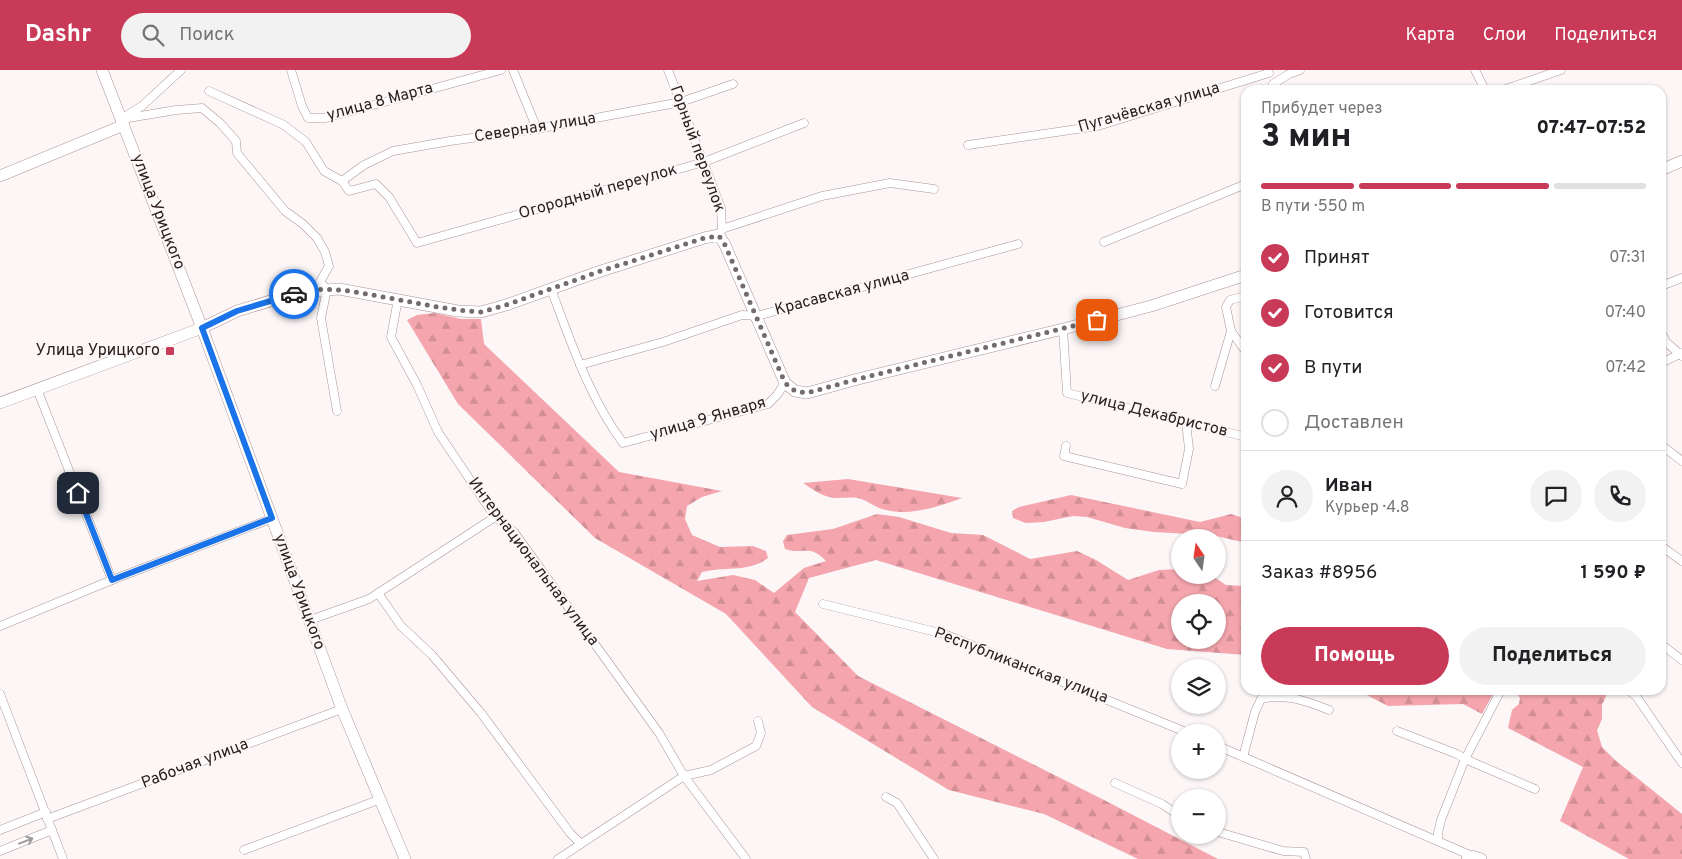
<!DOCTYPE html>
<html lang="ru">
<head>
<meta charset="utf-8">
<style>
	:root { --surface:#fff; --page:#f2f2f2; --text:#202124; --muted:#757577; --line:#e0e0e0; --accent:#c93958 }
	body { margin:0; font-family:Overpass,sans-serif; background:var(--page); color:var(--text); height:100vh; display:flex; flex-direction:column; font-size:19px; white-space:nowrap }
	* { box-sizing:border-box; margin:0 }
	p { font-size:16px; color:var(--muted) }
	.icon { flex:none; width:28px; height:28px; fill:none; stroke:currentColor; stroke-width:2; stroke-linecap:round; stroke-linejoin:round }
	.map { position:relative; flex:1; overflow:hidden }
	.sheet { position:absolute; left:1241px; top:15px; width:425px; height:610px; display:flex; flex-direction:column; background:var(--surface); border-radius:15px; box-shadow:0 1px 4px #0004 }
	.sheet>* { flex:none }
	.needle { width:32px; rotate:347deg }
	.tools { position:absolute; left:1171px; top:459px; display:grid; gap:10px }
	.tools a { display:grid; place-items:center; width:55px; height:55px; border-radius:50%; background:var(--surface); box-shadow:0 1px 4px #0004; font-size:25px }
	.pin { position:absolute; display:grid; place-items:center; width:42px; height:42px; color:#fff; margin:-21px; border-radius:10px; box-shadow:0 2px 8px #0006 }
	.courier { position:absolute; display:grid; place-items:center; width:50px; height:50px; margin:-25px; border:4px solid #1a73e8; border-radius:50%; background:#fff; color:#222; box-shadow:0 1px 6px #0007 }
	.headline em { font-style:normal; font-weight:800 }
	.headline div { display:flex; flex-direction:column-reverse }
	.headline { display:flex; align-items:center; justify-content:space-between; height:85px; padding:0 20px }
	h1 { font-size:32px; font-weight:800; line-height:38px }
	.bar { display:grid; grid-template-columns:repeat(4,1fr); gap:8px 5px; align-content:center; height:60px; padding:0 20px }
	.bar i { height:6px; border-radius:4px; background:var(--line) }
	.bar .on { background:var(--accent) }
	.bar p { grid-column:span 4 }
	.line { display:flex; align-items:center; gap:12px; padding:0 20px; border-top:1px solid var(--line) }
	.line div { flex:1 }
	.round { display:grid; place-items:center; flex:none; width:52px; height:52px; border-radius:26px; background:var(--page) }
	ol { padding:0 20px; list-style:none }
	li { display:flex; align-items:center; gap:15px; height:55px }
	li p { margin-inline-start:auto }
	li .icon { padding:5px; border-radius:50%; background:var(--accent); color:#fff; stroke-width:4 }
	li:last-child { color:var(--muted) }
	li i { width:28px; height:28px; border:2px solid var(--line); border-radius:50% }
	.cta { display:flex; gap:10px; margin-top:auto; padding:10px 20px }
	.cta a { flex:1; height:58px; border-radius:30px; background:var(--accent); color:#fff; font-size:20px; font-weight:800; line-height:58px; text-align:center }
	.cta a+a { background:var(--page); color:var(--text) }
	header { display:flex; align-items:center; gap:30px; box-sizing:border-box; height:70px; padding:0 25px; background:var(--accent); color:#fff }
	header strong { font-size:24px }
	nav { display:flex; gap:28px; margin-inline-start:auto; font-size:18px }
	.search { width:350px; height:45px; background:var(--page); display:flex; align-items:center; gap:12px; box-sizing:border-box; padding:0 18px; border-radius:28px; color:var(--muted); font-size:19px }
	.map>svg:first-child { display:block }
	.forest { fill:url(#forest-firs); fill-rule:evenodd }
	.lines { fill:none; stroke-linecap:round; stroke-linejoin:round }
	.street-casing { stroke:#ad9395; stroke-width:9 }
	.secondary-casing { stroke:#ad9395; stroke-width:12 }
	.street { stroke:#fff; stroke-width:8 }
	.secondary { stroke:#fff; stroke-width:11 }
	.oneway { stroke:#9f9b9b }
	.done { stroke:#746b6b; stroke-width:5; stroke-dasharray:0 9 }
	.route { stroke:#1a73e8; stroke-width:6 }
	.poi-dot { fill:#c93958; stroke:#fcf6f7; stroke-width:2 }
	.labels { text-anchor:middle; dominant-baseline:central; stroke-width:4; stroke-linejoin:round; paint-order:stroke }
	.street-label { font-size:16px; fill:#2a2020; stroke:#fcf6f7 }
	.poi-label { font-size:16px; fill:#2a2020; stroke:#fcf6f7; text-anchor:end }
</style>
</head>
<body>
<header>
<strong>Dashr</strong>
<div class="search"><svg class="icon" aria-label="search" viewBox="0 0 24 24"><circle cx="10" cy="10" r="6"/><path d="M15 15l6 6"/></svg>Поиск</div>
<nav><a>Карта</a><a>Слои</a><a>Поделиться</a></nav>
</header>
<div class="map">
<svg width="1682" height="789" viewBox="0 0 1682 789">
	<defs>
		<pattern id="forest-firs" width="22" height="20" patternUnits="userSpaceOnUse" patternTransform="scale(1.25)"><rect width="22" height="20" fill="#f4a5ad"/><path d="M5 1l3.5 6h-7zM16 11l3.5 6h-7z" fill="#d18e95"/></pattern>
	</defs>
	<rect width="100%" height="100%" fill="#fcf6f7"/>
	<!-- forest -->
	<g class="forest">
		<path d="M435 243 461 249H481L484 274 619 402 722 421 702 427 687 436 685 449 692 465 720 477 753 476 766 481 768 488C748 503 725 496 702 502L697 511 733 505 755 510 774 523 804 498 826 491C810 474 804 485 785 479L783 471 787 465 833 459 877 444 899 447 951 463 983 465 1030 489 1077 481 1096 490 1128 510 1159 500 1180 499V505H1211L1226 515 1246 516V585L1167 579 876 490 809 508 795 542 858 606 1104 730 1218 789H1138L1044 744 949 720 812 637 726 544 595 468 458 334 407 250 417 245ZM1218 532V570H1180V532Z"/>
		<path d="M848 409 962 428C937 437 909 447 882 439 873 436 867 430 858 428 850 427 842 428 834 428 823 427 812 419 803 413Z"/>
		<path d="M1071 425 1200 452 1231 444 1246 449V473L1204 463 1190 464 1154 462 1125 458 1087 447 1073 446 1044 452 1026 453 1013 448 1012 441 1019 437Z"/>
		<path d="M1357 620H1495L1482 644 1463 634 1388 636Z"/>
		<path d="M1515 620H1562L1570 625 1581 620H1609C1606 624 1606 629 1602 634V649L1597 660 1602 677 1615 690 1682 744V789H1629L1560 751 1583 697 1508 658 1512 640 1519 634 1520 628Z"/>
	</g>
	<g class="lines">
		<!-- street casing -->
		<g class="street-casing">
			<g id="street">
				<path d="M291 0 302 36 308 48H326L501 0"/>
				<path d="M513 0 537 59"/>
				<path d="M668 0 721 138 722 159"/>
				<path d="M1475 0 1485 20"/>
				<path d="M1273 14 1289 4 1300 0"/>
				<path d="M1503 20 1561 0"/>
				<path d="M209 21 284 55 306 72 324 101 342 111 349 121 376 114 389 127 417 173 704 92 804 53"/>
				<path d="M126 46 142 36 181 0"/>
				<path d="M122 49 176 40 202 38 220 53 236 71 237 83 285 141 303 154 317 168 325 182 329 196 320 212 327 219 321 248 337 341"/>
				<path d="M968 75 1098 56 1269 3"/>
				<path d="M342 111 364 95 393 81 450 71 537 59 681 32 733 14"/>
				<path d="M719 165 722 159 822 126 890 113 934 119"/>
				<path d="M1104 172 1246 114"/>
				<path d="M1661 216 1682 208"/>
				<path d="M551 219C571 272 589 327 623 373L768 334 777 325 785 313"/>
				<path d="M1246 226 1230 230 1226 237 1231 261 1246 282"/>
				<path d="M398 229 391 267 417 315 438 362 495 447 514 462 659 663 684 706 746 789"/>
				<path d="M1063 259 1067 323 1246 367"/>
				<path d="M1661 262 1666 272 1682 286"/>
				<path d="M1661 293 1682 283"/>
				<path d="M580 295 663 272 742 245 757 246 1018 174"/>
				<path d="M1215 316 1231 261"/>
				<path d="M37 319 112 510"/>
				<path d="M1661 375 1682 391"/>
				<path d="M1066 376 1064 386 1182 414 1189 379 1186 352"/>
				<path d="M1661 476 1682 491"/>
				<path d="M378 523 401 556 432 585 481 643 570 763 581 774"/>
				<path d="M823 534 944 564 1186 662"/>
				<path d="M310 550 369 529 495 447"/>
				<path d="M0 556 112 510 273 448"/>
				<path d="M1661 574 1682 590"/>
				<path d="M1628 620 1636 626 1682 693"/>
				<path d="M0 624 63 789"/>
				<path d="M1397 661 1457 684 1465 689 1535 719"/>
				<path d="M1218 676 1472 786"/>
				<path d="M1243 687 1255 642 1261 629C1285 623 1307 631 1329 640"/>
				<path d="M1115 713 1162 734 1180 746"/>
				<path d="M886 727 897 733 934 789"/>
				<path d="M47 749 342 639"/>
				<path d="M0 760 46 742"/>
				<path d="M1218 762 1283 781 1304 782 1306 789"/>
				<path d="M1438 771V763L1441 750 1465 689 1501 620"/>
				<path d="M244 780 381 729"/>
				<path d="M0 781 52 760"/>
				<path d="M558 789 684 706 711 700 756 676 761 663 758 651"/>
			</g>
		</g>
		<!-- secondary casing -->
		<g class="secondary-casing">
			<g id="secondary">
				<path d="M102 0 202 258 342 639 405 789"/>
				<path d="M1661 100 1682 91"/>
				<path d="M0 106 124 55"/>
				<path d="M0 333 202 258 237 241 300 222 339 219 458 241 481 242 506 235 598 202 704 168 719 165 725 175 785 313 795 321 807 323 858 309 1063 259 1151 236 1246 205"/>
				<path d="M1467 789 1472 786 1481 789"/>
			</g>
		</g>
		<!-- street -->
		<use href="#street" class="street"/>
		<!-- secondary -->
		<use href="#secondary" class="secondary"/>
	</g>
	<!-- one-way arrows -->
	<defs><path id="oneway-shaft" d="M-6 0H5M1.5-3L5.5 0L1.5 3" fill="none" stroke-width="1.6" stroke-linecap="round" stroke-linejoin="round" transform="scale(1.25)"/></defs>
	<use class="oneway" href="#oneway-shaft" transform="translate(26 771) rotate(-21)"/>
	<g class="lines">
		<!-- done -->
		<path class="done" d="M294 224C322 215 351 221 378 226 413 232 446 240 481 242L506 235 598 202 704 168 719 166 725 175 785 313 795 321 807 323 858 309 1097 250"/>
		<!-- route -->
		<path class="route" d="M78 423 112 510 272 448 202 258 237 241 294 224"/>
	</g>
	<!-- markers -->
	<rect class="poi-dot" x="165" y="276" width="10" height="10" rx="2.5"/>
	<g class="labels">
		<!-- street labels -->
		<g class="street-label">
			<text transform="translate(380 32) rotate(-15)">улица 8 Марта</text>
			<text transform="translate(1149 38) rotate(-16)">Пугачёвская улица</text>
			<text transform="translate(535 58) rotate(-9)">Северная улица</text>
			<text transform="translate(697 79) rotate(70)">Горный переулок</text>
			<text transform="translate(598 122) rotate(-16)">Огородный переулок</text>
			<text transform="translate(158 142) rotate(69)">улица Урицкого</text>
			<text transform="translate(842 223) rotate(-15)">Красавская улица</text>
			<text transform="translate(1154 344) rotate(14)">улица Декабристов</text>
			<text transform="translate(708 349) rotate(-16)">улица 9 Января</text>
			<text transform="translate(533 492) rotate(53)">Интернациональная улица</text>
			<text transform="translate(299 522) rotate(70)">улица Урицкого</text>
			<text transform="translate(1021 596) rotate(21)">Республиканская улица</text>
			<text transform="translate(195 694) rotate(-21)">Рабочая улица</text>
		</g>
		<!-- poi labels -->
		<g class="poi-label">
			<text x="160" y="281">Улица Урицкого</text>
		</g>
	</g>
</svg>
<div class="tools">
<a><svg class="needle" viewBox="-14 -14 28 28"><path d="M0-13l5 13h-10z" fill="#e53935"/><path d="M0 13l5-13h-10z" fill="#757577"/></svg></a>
<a><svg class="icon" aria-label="locate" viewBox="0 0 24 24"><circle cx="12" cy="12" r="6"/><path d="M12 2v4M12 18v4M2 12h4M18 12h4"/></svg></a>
<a><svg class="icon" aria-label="layers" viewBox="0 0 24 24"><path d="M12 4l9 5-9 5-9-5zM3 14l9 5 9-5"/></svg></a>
<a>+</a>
<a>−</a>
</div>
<div class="pin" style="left:1097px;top:250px;background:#ea580c"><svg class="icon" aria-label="bag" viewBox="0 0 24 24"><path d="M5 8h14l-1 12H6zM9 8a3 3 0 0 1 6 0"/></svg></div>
<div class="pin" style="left:78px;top:423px;background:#1f2937"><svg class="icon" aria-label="home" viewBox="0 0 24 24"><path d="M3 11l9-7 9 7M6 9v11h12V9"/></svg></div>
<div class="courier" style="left:294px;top:224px"><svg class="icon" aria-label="car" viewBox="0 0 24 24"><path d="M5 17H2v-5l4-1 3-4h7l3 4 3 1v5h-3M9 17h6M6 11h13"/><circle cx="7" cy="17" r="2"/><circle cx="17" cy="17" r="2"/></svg></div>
<section class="sheet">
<div class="headline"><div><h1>3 мин</h1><p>Прибудет через</p></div><em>07:47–07:52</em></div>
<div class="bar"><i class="on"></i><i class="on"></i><i class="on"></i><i></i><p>В пути · 550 m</p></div>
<ol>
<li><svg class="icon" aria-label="check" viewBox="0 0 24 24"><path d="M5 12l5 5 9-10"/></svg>Принят<p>07:31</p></li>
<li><svg class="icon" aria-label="check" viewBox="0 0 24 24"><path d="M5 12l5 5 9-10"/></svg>Готовится<p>07:40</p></li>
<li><svg class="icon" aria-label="check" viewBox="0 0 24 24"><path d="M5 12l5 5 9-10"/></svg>В пути<p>07:42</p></li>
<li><i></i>Доставлен</li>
</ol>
<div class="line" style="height:90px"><a class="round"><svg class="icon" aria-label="person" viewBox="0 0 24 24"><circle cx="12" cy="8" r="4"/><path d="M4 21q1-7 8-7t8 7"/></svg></a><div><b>Иван</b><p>Курьер · 4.8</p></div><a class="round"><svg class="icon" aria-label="chat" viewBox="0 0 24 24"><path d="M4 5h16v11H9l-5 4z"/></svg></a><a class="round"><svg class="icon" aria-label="phone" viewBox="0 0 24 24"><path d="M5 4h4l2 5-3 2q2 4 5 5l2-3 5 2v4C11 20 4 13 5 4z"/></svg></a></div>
<div class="line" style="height:65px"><div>Заказ #8956</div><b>1 590 ₽</b></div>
<div class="cta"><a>Помощь</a><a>Поделиться</a></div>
</section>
</div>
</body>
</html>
